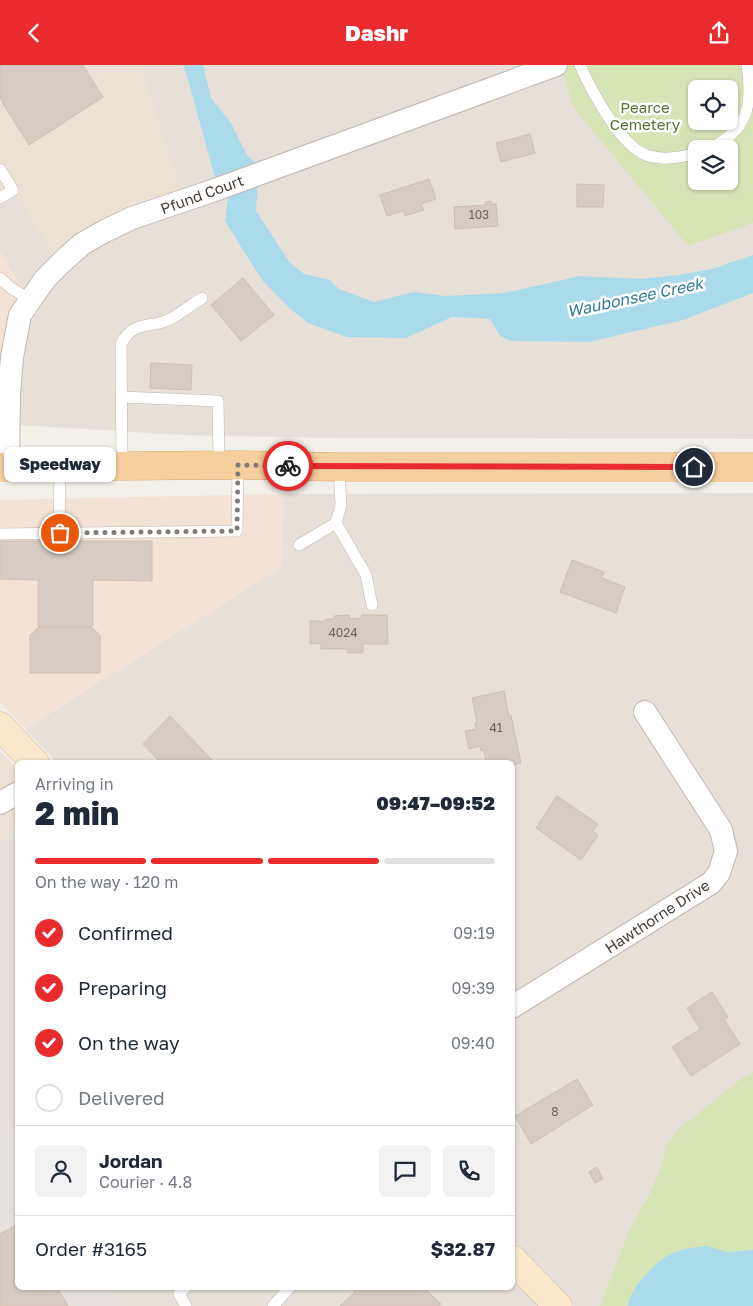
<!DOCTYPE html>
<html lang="en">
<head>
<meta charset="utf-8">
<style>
	:root { --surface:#fff; --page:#f2f2f3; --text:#1f2937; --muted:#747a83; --line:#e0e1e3; --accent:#e92b2e }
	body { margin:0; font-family:"Golos Text",sans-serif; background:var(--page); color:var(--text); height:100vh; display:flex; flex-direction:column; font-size:19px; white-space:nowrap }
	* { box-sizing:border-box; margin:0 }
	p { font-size:16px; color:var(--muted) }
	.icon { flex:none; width:28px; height:28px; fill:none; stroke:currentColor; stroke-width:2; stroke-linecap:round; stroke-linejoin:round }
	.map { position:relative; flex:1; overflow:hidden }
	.sheet { position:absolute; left:15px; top:695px; width:500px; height:530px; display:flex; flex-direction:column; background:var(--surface); border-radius:8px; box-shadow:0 1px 4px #0004 }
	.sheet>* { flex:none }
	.fabs { position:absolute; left:688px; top:15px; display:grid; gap:10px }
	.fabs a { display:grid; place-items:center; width:50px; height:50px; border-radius:8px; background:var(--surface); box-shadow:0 1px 4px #0004; font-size:25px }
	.pin { position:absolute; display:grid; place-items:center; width:42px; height:42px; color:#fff; margin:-21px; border:2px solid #fff; border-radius:50%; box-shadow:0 1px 5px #0007 }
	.courier { position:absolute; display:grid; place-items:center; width:50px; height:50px; margin:-25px; border:4px solid #e92b2e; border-radius:50%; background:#fff; color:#222; box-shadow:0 1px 6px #0007 }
	.bubble { position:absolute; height:35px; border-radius:8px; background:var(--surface); box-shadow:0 1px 4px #0004; font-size:16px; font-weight:800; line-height:35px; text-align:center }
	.headline em { font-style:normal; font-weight:800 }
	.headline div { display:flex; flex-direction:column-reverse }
	.headline { display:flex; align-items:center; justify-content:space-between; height:85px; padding:0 20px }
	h1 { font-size:32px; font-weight:800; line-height:38px }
	.bar { display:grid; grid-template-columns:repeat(4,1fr); gap:8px 5px; align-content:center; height:60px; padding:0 20px }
	.bar i { height:6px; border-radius:4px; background:var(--line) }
	.bar .on { background:var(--accent) }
	.bar p { grid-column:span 4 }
	.line { display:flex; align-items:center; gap:12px; padding:0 20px; border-top:1px solid var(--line) }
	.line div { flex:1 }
	.round { display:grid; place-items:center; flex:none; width:52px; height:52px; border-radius:8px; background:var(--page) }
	ol { padding:0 20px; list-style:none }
	li { display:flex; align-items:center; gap:15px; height:55px }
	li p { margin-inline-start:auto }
	li .icon { padding:5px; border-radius:50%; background:var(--accent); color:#fff; stroke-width:4 }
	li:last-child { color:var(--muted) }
	li i { width:28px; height:28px; border:2px solid var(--line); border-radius:50% }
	header { display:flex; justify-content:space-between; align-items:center; height:65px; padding:0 20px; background:var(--accent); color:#fff; font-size:22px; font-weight:800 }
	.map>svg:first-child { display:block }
	.residential { fill:#e7e0d8; fill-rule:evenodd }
	.commercial { fill:#f3e2d6 }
	.industrial { fill:#e6e1de }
	.education { fill:#ebe1d4 }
	.green { fill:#d7e4b5; fill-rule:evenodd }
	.water { fill:#abdbeb }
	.building { fill:#d7ccc3; stroke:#cebfb3 }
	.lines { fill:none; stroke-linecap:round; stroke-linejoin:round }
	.lane-casing { stroke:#c1b8b0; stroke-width:12 }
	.street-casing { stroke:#c1b8b0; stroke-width:24 }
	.secondary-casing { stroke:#d2bc9e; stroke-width:29 }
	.primary-casing { stroke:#dba970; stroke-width:29 }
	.lane { stroke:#fff; stroke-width:11 }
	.street { stroke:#fff; stroke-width:22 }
	.secondary { stroke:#fae7cc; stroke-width:28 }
	.primary { stroke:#f6cf9f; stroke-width:28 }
	.done { stroke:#837c76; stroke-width:5; stroke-dasharray:0 9 }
	.route { stroke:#e92b2e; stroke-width:6 }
	.labels { text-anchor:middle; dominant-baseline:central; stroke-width:5; stroke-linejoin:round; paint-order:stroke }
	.number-label { font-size:12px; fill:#6b625b }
	.park-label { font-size:15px; fill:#557430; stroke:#fff }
	.street-label { font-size:15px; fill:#473e38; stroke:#fff }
	.water-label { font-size:16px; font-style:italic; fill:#337b93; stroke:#fff }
</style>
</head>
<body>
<header><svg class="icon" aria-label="back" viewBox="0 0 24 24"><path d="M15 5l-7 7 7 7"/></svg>Dashr<svg class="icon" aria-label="share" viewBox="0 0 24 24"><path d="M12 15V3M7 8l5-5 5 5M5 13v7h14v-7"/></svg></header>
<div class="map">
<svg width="753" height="1241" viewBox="0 0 753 1241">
	<rect width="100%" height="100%" fill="#f3efe9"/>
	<!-- residential -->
	<g class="residential">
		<path d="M0 0H753V374L331 373 181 370 4 359 26 230 0 187ZM696 24H729V56H696ZM696 84H729V116H696Z"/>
		<path d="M753 428V1241H574L513 1176 512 698 56 697 25 664 281 502 284 429Z"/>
		<path d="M17 765V1079L0 1050V776Z"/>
		<path d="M513 1213 539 1241H116L104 1223 512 1222Z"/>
	</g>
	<!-- commercial -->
	<g class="commercial">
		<path d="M0 187 26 230 0 359Z"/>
		<path d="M284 429 282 502 25 664 0 637V435Z"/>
	</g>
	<!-- industrial -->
	<path class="industrial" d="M0 1050 17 1079 18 1222 104 1223 116 1241H0Z"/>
	<!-- education -->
	<g class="education">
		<path d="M0 0H141L184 136 57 194 13 125 0 133Z"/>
		<path d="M0 686 18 704 17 765 0 776Z"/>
	</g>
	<!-- green -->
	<g class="green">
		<path d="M560 0H753V158L688 181 574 43ZM696 24H729V56H696ZM696 84H729V116H696Z"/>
		<path d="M753 1007V1185L727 1187 707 1181 653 1203 638 1220 628 1237V1241H600L629 1166 649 1130 661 1103 666 1080 679 1064 741 1014Z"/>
	</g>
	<!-- water -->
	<g class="water">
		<path d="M183 0H203L211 33 231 58 247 90 259 101 256 146 290 198 304 209 330 215 339 224 374 237 414 227 445 231 505 228 580 211 642 214 679 210 712 204 753 190V228L683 255 589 277 511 276 500 271 490 254 452 252 406 273 347 272 308 258 289 243 262 215 225 156 228 133 214 109 187 11Z"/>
		<path d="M707 1181 727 1187 753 1185V1241H628C629 1225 655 1197 669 1190 681 1183 694 1183 707 1181Z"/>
	</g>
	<!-- building -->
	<g class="building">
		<path d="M0 0H83L103 32 29 80 2 37H3L0 32Z"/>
		<path d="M530 69 535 88 501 97 496 78Z"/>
		<path d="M429 114 436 134 421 139 424 145 405 151 403 146 387 151 380 130Z"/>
		<path d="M577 119 604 120 603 142H577Z"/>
		<path d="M491 136V139H496L498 161 455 164 454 142 486 140 485 137Z"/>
		<path d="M243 213 274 250 241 276 211 240Z"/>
		<path d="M151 298 192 300 191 325 150 323Z"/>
		<path d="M0 476H152V516L93 515V560L89 564H41L38 561V515L0 514Z"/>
		<path d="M572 495 604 507 602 513 625 522 616 548 560 527Z"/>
		<path d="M349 550 350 554 362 553V550H387L388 579H363V588H347V584H321V578L310 579V556H324L326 554H334V551Z"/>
		<path d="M39 562H91L100 570V608H30V570Z"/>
		<path d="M504 626 509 651 511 650 521 698 512 700V698H486L484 685 481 686 480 681 469 684 465 666 476 664 475 658 477 657 472 633Z"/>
		<path d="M170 651 215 698H161L143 679Z"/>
		<path d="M557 731 598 759 593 766 598 770 581 795 536 763Z"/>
		<path d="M712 927 728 952 724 954 740 979 691 1011 672 982 700 964 687 943Z"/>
		<path d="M577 1014 593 1040 531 1079 515 1051Z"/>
		<path d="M597 1102 603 1114 595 1118 589 1107Z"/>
		<path d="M18 1159V1222H57L68 1241H0V1169Z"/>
		<path d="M355 1222H423L441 1239 439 1241H340L355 1227 353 1224Z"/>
	</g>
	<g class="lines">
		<!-- lane casing -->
		<g class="lane-casing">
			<g id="lane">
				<path d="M580 0C591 25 620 80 646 90 663 96 680 93 696 88"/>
				<path d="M708 84C748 66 753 41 747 0"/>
				<path d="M0 104 13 125 0 133"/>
				<path d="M0 213 11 223 31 235"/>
				<path d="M122 332 218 336 219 401"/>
				<path d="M122 401 121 279C135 254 148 264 168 255 180 249 191 240 202 233"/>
				<path d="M336 458 366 510 372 540"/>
				<path d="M59 468 60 402"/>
				<path d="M0 469 237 466 238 400"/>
				<path d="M299 480 336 458 341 440 339 402"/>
				<path d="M186 1241 179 1229 186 1222"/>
				<path d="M273 1241 290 1222"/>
			</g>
		</g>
		<!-- street casing -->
		<g class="street-casing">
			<g id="street">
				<path d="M8 402 9 330 12 292 20 250 45 214 63 196 82 179 105 166 132 153 212 126 556 0"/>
				<path d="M0 738 18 728"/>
				<path d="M512 942 711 818 719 808 726 786 721 765 645 647"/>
			</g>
		</g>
		<!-- secondary casing -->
		<g class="secondary-casing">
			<g id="secondary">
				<path d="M0 661 35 698"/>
				<path d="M512 1194 558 1241"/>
			</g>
		</g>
		<!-- primary casing -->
		<g class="primary-casing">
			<path id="primary" d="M0 402 238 400 339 402H753"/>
		</g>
		<!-- lane -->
		<use href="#lane" class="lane"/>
		<!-- street -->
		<use href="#street" class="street"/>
		<!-- secondary -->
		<use href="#secondary" class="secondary"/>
		<!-- primary -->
		<use href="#primary" class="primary"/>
	</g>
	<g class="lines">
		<!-- done -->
		<path class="done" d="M60 468 237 466 238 400 288 401"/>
		<!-- route -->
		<path class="route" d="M288 401 694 402"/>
	</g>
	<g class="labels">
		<!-- number labels -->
		<g class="number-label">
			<text x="479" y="149">103</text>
			<text x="343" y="567">4024</text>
			<text x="496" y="662">41</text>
			<text x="555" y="1046">8</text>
		</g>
		<!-- park labels -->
		<g class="park-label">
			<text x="645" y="42">Pearce<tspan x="645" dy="17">Cemetery</tspan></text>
		</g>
		<!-- street labels -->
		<g class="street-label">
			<text transform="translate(202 129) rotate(-20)">Pfund Court</text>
			<text transform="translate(657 851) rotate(-33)">Hawthorne Drive</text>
		</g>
		<!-- water labels -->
		<g class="water-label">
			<text transform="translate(635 232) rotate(-12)">Waubonsee Creek</text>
		</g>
	</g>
</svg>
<div class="fabs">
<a><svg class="icon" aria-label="locate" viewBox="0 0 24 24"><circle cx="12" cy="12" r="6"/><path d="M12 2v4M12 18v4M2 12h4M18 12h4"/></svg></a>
<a><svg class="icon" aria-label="layers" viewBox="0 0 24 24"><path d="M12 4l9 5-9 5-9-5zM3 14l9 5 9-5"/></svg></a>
</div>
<div class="pin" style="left:60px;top:468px;background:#ea580c"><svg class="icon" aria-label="bag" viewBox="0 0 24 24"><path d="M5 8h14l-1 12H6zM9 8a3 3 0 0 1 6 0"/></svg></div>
<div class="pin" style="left:694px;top:402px;background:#1f2937"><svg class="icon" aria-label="home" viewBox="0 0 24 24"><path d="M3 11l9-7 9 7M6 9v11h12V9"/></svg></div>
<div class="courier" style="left:288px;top:401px"><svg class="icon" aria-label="bike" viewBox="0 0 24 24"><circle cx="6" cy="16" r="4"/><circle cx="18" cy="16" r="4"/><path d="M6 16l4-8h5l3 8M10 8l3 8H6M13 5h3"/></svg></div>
<div class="bubble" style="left:4px;top:382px;width:112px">Speedway</div>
<section class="sheet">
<div class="headline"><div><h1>2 min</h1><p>Arriving in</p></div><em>09:47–09:52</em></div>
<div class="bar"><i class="on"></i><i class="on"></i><i class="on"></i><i></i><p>On the way · 120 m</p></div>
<ol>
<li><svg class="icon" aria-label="check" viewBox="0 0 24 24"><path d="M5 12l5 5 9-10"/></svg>Confirmed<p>09:19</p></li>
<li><svg class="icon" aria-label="check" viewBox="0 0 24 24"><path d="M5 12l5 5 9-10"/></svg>Preparing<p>09:39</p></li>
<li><svg class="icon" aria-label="check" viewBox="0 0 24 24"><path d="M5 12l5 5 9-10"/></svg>On the way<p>09:40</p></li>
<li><i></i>Delivered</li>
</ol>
<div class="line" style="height:90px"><a class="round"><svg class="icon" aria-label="person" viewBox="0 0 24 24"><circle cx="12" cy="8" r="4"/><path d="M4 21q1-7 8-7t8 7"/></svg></a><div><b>Jordan</b><p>Courier · 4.8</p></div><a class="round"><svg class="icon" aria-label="chat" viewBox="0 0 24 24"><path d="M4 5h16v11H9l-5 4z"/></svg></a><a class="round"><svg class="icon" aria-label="phone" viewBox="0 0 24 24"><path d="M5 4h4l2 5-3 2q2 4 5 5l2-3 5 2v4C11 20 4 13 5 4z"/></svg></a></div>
<div class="line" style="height:65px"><div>Order #3165</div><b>$32.87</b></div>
</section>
</div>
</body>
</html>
